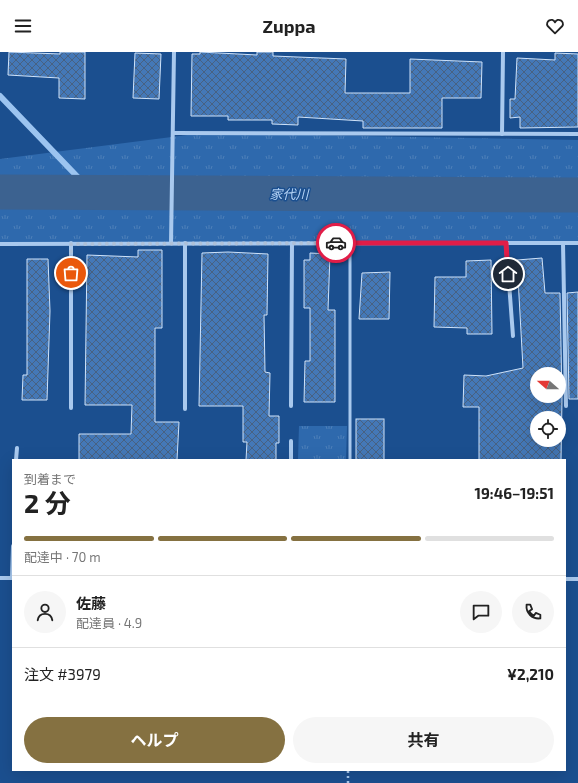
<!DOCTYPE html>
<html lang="ja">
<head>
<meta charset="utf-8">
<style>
	:root { --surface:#fff; --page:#f6f6f6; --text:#222; --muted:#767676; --line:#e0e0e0; --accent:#857141 }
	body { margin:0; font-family:"Exo 2","Noto Sans JP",sans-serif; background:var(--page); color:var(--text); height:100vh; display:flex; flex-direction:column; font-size:15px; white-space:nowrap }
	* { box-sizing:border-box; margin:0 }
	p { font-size:13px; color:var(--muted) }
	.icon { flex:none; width:22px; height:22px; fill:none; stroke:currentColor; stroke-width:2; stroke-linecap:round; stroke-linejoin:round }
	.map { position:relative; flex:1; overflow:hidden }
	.panel { position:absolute; left:12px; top:407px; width:554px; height:312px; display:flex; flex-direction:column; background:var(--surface); border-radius:0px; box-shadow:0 4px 16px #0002 }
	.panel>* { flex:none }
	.needle { width:26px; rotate:291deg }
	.fabs { position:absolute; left:530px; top:315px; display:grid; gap:8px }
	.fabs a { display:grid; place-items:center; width:36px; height:36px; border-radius:50%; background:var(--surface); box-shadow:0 4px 16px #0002; font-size:20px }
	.pin { position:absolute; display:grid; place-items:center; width:34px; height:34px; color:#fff; margin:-17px; border:2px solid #fff; border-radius:50%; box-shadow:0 1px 4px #0007 }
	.courier { position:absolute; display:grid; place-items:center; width:40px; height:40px; margin:-20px; border:3px solid #e11d48; border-radius:50%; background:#fff; color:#222; box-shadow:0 1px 5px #0007 }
	.overview em { font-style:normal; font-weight:700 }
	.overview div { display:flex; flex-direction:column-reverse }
	.overview { display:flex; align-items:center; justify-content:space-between; height:68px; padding:0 12px }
	h1 { font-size:26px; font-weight:700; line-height:30px }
	.bar { display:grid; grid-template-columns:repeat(4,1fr); gap:6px 4px; align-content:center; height:48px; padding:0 12px }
	.bar i { height:5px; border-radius:3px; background:var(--line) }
	.bar .on { background:var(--accent) }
	.bar p { grid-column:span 4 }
	.line { display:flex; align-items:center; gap:10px; padding:0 12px; border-top:1px solid var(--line) }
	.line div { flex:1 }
	.round { display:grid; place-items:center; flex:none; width:42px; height:42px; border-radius:21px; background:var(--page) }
	.button { display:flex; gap:8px; margin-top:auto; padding:8px 12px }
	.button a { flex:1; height:46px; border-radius:24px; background:var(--accent); color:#fff; font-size:16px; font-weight:700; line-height:46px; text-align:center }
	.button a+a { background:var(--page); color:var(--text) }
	header { display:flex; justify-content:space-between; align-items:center; height:52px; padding:0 12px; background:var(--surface); font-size:18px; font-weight:700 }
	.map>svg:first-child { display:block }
	.grass { fill:url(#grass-tufts) }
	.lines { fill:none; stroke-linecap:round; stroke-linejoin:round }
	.stream { stroke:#9cc4f0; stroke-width:6 }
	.river { stroke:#3c6290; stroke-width:35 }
	.building { fill:url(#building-cross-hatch); stroke:#cfe3fa; fill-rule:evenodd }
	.path { stroke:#a9c9ee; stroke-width:2.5; stroke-dasharray:2 3; stroke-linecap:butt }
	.lane { stroke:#a9c9ee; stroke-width:3 }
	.street { stroke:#a9c9ee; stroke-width:4 }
	.done { stroke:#afc1d8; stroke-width:4; stroke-dasharray:0 7.2 }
	.route { stroke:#e11d48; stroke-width:5 }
	.labels { text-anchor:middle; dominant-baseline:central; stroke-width:3; stroke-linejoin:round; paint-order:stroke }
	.water-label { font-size:13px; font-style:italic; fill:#b5d3f5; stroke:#1b4f8f }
</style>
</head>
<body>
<header><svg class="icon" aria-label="menu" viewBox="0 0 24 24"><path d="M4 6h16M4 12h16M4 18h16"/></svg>Zuppa<svg class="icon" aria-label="heart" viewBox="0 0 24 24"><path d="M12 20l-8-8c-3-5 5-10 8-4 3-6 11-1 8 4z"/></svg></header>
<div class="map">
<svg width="578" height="731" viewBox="0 0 578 731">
	<defs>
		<pattern id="grass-tufts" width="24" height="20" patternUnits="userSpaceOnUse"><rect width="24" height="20" fill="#2e69ad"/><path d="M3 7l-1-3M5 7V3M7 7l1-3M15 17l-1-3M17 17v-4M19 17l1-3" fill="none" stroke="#4d80b9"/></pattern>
		<pattern id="building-cross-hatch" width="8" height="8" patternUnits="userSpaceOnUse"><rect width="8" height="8" fill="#4478b7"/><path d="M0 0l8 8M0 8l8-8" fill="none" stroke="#486282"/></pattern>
	</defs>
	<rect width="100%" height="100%" fill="#1b4f8f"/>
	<!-- grass -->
	<g class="grass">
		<path d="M203 81 578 88V191H0V107Z"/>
		<path d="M299 374H347L346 408H298Z"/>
	</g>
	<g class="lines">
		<!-- stream -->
		<path class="stream" d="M0 44 93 141"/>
		<!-- river -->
		<path class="river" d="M0 140 578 143"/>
	</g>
	<!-- building -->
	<g class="building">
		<path d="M9 0 60 2V0H85V47L59 46V26L8 23Z"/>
		<path d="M200 0 257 3V0H273V4L346 7 345 41H410V7L482 10 481 46H442V76H363V69L298 65V73L272 72V68H228V64H191L192 2H200Z"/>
		<path d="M135 1 161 2 159 47 133 46Z"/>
		<path d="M555 1 578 2V75L520 76V65L510 66V47H515L517 6 555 8Z"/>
		<path d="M138 198H162V276H155V370H179L177 408H79V382H131L132 353H85L87 203 138 205Z"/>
		<path d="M228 200 268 202 267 263H264L265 320 270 321 269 364H279V391H276V408H246L247 390H243V354H199L202 201Z"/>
		<path d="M310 201 330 202 328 258H335V350H304L305 309H310V256H304V208H310Z"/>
		<path d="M542 206 545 241H560L562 347 561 408H479V355H463L464 323 486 324 523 316 517 208ZM537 322H559V344H537ZM537 366H559V388H537Z"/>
		<path d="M27 207H48L50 259 47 348H22L23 323H27Z"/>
		<path d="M491 208 492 282H467V276L434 275 435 225H466V209Z"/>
		<path d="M390 220 389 267H359L362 221Z"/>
		<path d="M578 240V347H569L567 241Z"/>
		<rect x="356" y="367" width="28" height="41"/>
	</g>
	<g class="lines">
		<!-- path -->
		<path class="path" d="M348 731V718"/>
		<!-- lane -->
		<path class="lane" d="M350 191V408"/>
		<!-- street -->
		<g class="street">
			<path d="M173 81 578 82"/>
			<path d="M502 82 503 0"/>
			<path d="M171 191 174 0"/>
			<path d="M506 191 513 284"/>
			<path d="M563 191 566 354"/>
			<path d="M0 192 578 191"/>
			<path d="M291 354 292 191"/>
			<path d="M71 356V191"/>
			<path d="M185 357V191"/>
			<path d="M16 408 17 396"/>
			<path d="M291 408V389"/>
			<path d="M0 526H13"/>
			<path d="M12 526 13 494"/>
			<path d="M565 527H578"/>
		</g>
	</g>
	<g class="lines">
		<!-- done -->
		<path class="done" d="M71 221V192L336 191"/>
		<!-- route -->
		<path class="route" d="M336 191H506L508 222"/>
	</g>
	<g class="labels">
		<!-- water labels -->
		<g class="water-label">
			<text x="289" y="142">家代川</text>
		</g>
	</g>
</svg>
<div class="fabs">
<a><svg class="needle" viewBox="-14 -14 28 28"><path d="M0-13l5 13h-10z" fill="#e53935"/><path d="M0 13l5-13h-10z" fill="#767676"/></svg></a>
<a><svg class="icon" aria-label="locate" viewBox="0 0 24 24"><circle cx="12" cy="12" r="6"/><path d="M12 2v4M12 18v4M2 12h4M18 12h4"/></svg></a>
</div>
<div class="pin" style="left:71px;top:221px;background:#ea580c"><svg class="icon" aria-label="bag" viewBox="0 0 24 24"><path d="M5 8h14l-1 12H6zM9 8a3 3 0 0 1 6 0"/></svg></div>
<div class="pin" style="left:508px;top:222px;background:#1f2937"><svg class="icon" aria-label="home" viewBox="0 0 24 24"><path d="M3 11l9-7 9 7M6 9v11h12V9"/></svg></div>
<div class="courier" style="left:336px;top:191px"><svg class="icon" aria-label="car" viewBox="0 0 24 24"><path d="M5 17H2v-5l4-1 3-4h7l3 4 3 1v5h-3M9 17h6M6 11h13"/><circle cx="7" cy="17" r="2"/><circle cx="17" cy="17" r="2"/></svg></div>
<section class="panel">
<div class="overview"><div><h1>2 分</h1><p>到着まで</p></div><em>19:46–19:51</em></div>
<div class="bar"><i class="on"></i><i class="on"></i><i class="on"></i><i></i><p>配達中 · 70 m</p></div>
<div class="line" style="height:72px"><a class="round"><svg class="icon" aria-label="person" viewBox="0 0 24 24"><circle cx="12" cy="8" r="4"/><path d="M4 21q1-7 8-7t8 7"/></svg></a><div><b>佐藤</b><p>配達員 · 4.9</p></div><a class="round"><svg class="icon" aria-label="chat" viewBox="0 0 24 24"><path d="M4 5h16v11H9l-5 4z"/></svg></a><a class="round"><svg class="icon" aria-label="phone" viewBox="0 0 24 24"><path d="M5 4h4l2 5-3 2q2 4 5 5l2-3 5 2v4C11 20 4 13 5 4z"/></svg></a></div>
<div class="line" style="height:52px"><div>注文 #3979</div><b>¥2,210</b></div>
<div class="button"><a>ヘルプ</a><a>共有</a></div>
</section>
</div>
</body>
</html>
